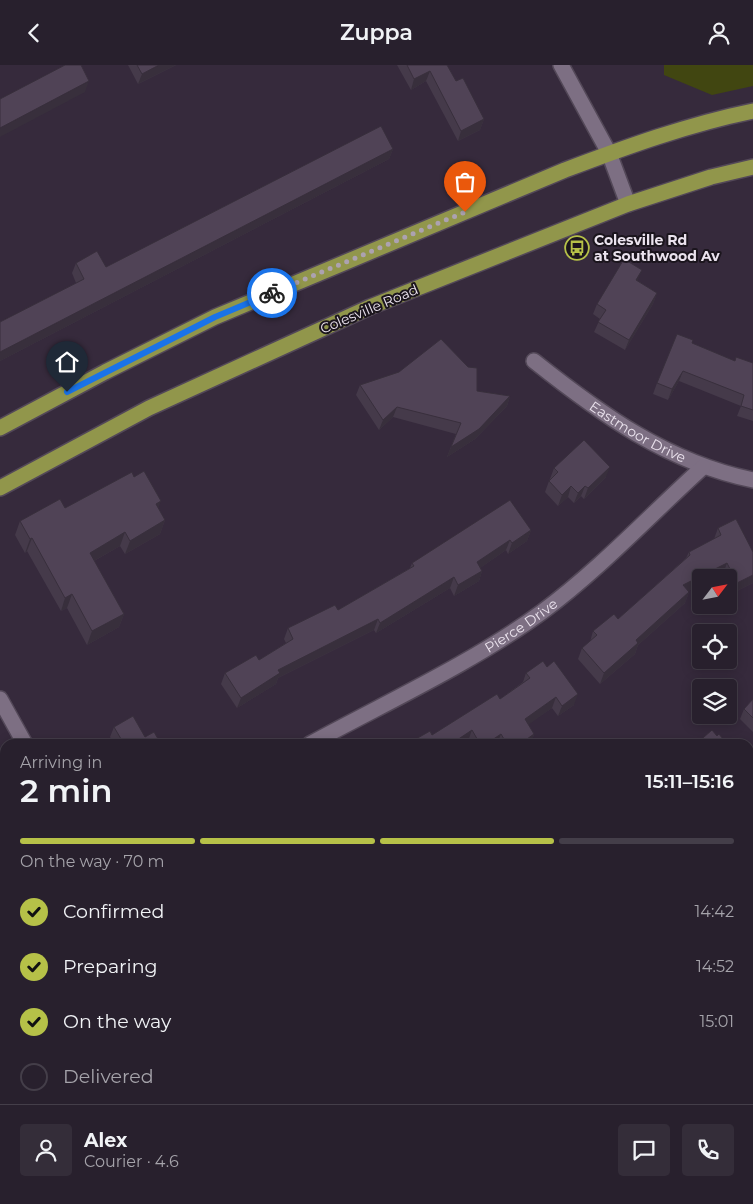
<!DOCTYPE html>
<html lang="en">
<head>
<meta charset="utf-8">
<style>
	:root { --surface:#28202d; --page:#342d39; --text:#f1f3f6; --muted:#a5a3aa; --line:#443e49; --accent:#b6c148 }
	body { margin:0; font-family:Montserrat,sans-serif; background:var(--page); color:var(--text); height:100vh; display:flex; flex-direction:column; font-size:19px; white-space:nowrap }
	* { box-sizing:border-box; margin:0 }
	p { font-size:16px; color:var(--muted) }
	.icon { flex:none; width:28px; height:28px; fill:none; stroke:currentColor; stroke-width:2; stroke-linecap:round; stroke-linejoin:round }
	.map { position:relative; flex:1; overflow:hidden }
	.details { position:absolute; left:0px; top:674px; width:754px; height:466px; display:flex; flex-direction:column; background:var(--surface); border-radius:15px 15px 0 0; box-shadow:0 2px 12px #0003,0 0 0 1px var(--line) }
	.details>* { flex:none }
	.needle { width:32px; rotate:58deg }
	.fabs { position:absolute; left:692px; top:504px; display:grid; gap:10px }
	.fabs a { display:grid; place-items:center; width:45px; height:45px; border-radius:5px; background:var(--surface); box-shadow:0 2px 12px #0003,0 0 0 1px var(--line); font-size:25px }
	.pin { position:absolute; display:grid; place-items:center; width:42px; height:42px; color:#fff; margin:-51px -21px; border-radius:50% 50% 50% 0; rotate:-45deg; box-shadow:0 0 5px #0007 }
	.pin .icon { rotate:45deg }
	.courier { position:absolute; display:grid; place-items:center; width:50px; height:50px; margin:-25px; border:4px solid #1a73e8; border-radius:50%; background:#fff; color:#222; box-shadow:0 1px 6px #0007 }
	.headline em { font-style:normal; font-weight:600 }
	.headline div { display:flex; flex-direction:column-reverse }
	.headline { display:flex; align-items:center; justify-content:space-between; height:85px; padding:0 20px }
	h1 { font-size:32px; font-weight:600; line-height:38px }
	.bar { display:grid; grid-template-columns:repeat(4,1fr); gap:8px 5px; align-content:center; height:60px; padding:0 20px }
	.bar i { height:6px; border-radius:4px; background:var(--line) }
	.bar .on { background:var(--accent) }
	.bar p { grid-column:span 4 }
	.line { display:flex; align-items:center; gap:12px; padding:0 20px; border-top:1px solid var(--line) }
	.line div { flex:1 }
	.round { display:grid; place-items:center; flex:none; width:52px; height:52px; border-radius:5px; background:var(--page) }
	ol { padding:0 20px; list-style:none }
	li { display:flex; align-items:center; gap:15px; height:55px }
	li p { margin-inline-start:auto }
	li .icon { padding:5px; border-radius:50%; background:var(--accent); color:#111; stroke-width:4 }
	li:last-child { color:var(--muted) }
	li i { width:28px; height:28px; border:2px solid var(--line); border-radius:50% }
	header { display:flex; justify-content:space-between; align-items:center; height:65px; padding:0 20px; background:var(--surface); font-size:22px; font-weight:600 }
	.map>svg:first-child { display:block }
	.green { fill:#414611 }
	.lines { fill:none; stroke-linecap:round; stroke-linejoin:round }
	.minor-casing { stroke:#534858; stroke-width:18 }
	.trunk-casing { stroke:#534858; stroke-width:18 }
	.minor { stroke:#7d6f83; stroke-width:15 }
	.trunk { stroke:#91964b; stroke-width:15 }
	.wall { fill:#453a4a }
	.shaded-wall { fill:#382f3c }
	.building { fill:#504356; stroke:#382f3c }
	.done { stroke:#aca2b0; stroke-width:5; stroke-dasharray:0 9 }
	.route { stroke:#1a73e8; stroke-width:6 }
	.labels { text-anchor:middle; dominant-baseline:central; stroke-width:4; stroke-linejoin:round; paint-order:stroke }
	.poi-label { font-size:14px; font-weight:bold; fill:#ebe3ee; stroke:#1b151d; text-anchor:start }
	.street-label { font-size:14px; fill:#ebe3ee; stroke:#1b151d }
</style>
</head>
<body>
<header><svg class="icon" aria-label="back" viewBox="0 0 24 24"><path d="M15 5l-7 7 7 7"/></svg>Zuppa<svg class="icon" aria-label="person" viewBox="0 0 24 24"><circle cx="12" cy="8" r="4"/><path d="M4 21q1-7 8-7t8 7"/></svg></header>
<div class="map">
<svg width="753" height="1139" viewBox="0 0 753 1139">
	<rect width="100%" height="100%" fill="#362a3c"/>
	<!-- green -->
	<path class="green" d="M664 0H753V21L712 30 664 10Z"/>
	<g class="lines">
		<!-- minor casing -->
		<g class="minor-casing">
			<g id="minor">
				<path d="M561 0 609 88 628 139"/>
				<path id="s1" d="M534 296C602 350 667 397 753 415"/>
				<path d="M0 634 25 679"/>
				<path id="s2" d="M310 679C387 637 472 598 542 547 600 504 649 451 703 402"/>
				<path d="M749 756 753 752"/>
				<path d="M0 906 5 902"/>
				<path d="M749 912 753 914"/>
				<path d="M539 1135 548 1139"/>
				<path d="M213 1139 218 1135"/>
			</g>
		</g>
		<!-- trunk casing -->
		<g class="trunk-casing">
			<g id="trunk">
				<path d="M0 363 105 307 215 252 565 105C626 82 689 59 753 46"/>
				<path d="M0 423 149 343 370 242 628 139 711 112 753 102"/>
			</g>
		</g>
		<!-- minor -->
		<use href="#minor" class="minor"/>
		<!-- trunk -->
		<use href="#trunk" class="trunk"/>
	</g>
	<!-- wall -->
	<g class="wall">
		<path d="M128 0H176L138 19Z"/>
		<path d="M397 0H447L456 16 484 54 480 65 458 76 426 16 411 25Z"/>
		<path d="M393 84 389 94 0 296V257L76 218 72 208 76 198 106 202Z"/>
		<path d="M638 216 657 228 653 239 625 285 594 267 600 254 593 249 597 239Z"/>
		<path d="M692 278 735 296 753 298V356L737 351 741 341 679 316 668 335 653 329 657 318Z"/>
		<path d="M360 320 477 326 510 331 507 341 475 374 447 392 456 369 393 352 379 365 356 330Z"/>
		<path d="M554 403 606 412 584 434 581 431 574 438 568 432 558 441 545 427 549 416 550 414Z"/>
		<path d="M134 412 158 443 165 455 160 469 125 489 120 481 94 496 124 549 119 562 87 580 67 543 61 546 27 486 25 488 15 470 20 456 65 443Z"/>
		<path d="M718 463 753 487V518L733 528 729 520V512H725L723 509 716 512H701V520L688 526 689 527 685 538 638 580 635 589 600 619 578 594 582 583 590 577 593 566 618 554 686 493 689 487 714 474Z"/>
		<path d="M531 465 527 476 508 489 506 485 480 503 482 506 479 516 454 531 450 523 376 568 374 565 278 613 276 619 237 643 221 619 225 608 259 595 286 578 284 574 288 563 338 545 410 503 412 498Z"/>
		<path d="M526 608 574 640 558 651 552 643 528 659 534 669 531 679H470L468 676 463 679H407L432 670 500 634 523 617Z"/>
		<path d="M753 634V667L740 654 744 644Z"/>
		<path d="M114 662 145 672 161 679H114L110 672Z"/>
		<path d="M0 735 5 744V803L2 805 0 802Z"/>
		<path d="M753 809V851L749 834V810Z"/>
		<path d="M749 956 753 957V1011L749 1009Z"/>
		<path d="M753 1103V1139H727L720 1136 721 1135H749Z"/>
		<path d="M115 1135H127L121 1139H118Z"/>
		<path d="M334 1135H380L381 1139H343Z"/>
	</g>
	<!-- shaded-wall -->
	<g class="shaded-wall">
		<path d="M159 0H176L138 19 142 9Z"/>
		<path d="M430 6 426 16 411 25 414 14Z"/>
		<path d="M89 16 85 27 0 72V63Z"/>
		<path d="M484 54 480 65 458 76 461 66Z"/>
		<path d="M393 84 389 94 0 296V287Z"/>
		<path d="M642 205 638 215 632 225 636 215Z"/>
		<path d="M657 228 653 239 625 285 629 275Z"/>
		<path d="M683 306 679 316 668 335 672 324Z"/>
		<path d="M510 331 507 341 475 374 447 392 451 382Z"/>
		<path d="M397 342 393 352 379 365 383 355Z"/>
		<path d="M610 402 606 412 584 434 588 423Z"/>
		<path d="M571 421 568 432 558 441 562 430Z"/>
		<path d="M585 421 581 431 574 438 578 428Z"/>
		<path d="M161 436 156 449V439Z"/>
		<path d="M165 455 160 469 125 489 130 476Z"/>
		<path d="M531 465 527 476 508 489 512 478Z"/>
		<path d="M125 467 120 481 85 501 90 488Z"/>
		<path d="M32 473 27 486 25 488 30 474Z"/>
		<path d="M510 475 506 485 473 508 477 497Z"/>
		<path d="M727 498 723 509 716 512H701V520L679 531 683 520Z"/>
		<path d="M482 506 479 516 454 531 458 520Z"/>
		<path d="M753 510V518L733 528 737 518Z"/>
		<path d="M454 512 450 523 376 568 380 558Z"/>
		<path d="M689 527 685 538 638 580 635 589 600 619 604 608 636 575Z"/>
		<path d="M72 529 67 543 61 546 65 533Z"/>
		<path d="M124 549 119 562 87 580 92 566Z"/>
		<path d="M378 554 374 565 278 613 276 619 237 643 241 633 278 605Z"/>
		<path d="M578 629 574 640 558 651 562 641Z"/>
		<path d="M556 632 552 643 521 665 525 654Z"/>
		<path d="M472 665 468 676 463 679H451Z"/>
		<path d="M501 669 497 679H486Z"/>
		<path d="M534 669 531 679H520Z"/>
		<path d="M5 795V803L2 805Z"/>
		<path d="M5 1008V1016L0 1020V1012Z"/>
		<path d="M100 1135H112L106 1139H95Z"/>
		<path d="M121 1135H127L121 1139H119Z"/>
	</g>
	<!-- building -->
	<g class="building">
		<path d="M65 0H81L89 16 0 63V34Z"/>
		<path d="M137 0H159L142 9Z"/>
		<path d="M407 0H447L456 16 463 13 484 54 461 66 430 6 414 14Z"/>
		<path d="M381 61 393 84 0 287V257L84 214 76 198 97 186 106 202Z"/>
		<path d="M624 194 642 205 636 215 657 228 629 275 598 257 606 245 597 239Z"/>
		<path d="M677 269 693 275 692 278 735 296 736 292 753 298V345L741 341 744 330 683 306 672 324 657 318Z"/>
		<path d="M441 274 468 302 477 303V326L510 331 479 364 451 382 461 358 397 342 383 355 360 320 399 307Z"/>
		<path d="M584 375 610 402 588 423 585 421 578 428 571 421 562 430 549 416 558 407 554 403Z"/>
		<path d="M144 406 161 436 156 439 165 455 130 476 125 467 90 488 124 549 92 566 72 529 65 533 32 473 30 474 20 456 60 434 65 443 132 407 134 412Z"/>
		<path d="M510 435 531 465 512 478 510 475 477 497 482 506 458 520 454 512 380 558 378 554 278 605 280 608 241 633 225 608 256 590 259 595 293 574 288 563 335 540 338 545 414 501 412 498Z"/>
		<path d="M736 454 753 487V510L737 518 727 498 683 520 689 527 636 575 638 578 604 608 582 583 597 570 593 566 614 549 618 554 690 490 689 487 721 470 718 463Z"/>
		<path d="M543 596 547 602 554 596 578 629 562 641 556 632 525 654 534 669 520 679H507L501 669 486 679H480L472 665 451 679H407L430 666 432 670 497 629 500 634 530 613 526 608Z"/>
		<path d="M753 634V653L744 644Z"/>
		<path d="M133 651 145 672 154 667 161 679H124L114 662Z"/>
		<path d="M712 665 717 671 719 669 727 679H696Z"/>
		<path d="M0 735 5 744V794L0 783Z"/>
		<path d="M753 809V825L749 810Z"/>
		<path d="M749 956 753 957V999L749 998Z"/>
		<path d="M5 969V1008L0 1012V973Z"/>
		<path d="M749 1102 753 1103V1137L747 1135H749Z"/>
		<path d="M8 1135H24L26 1139H3V1138Z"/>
		<path d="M50 1135H100L95 1139H44Z"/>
		<path d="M361 1135H380L381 1139H370Z"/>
		<path d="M425 1135H427L436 1139H423Z"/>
		<path d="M442 1135H454L463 1139H440Z"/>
	</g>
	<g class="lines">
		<!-- done -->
		<path class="done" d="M272 228 465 147"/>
		<!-- route -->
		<path class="route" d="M67 327 215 252 272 228"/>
	</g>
	<!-- icons -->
	<defs>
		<g id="bus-ring" transform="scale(1.25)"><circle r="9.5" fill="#1b151d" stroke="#b6c148" stroke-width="1.5"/><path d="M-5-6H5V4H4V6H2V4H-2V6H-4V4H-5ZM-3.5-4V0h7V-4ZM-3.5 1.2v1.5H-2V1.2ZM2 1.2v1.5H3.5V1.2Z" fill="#b6c148"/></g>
	</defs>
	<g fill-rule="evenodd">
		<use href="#bus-ring" x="577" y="183"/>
	</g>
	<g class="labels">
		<!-- poi labels -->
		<g class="poi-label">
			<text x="594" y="175">Colesville Rd<tspan x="594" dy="16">at Southwood Av</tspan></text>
		</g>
		<!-- street labels -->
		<g class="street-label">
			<text transform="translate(369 244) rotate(-23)">Colesville Road</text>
			<text stroke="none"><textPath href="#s1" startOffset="126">Eastmoor Drive</textPath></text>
			<text stroke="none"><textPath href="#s2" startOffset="242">Pierce Drive</textPath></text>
		</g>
	</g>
</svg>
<div class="fabs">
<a><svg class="needle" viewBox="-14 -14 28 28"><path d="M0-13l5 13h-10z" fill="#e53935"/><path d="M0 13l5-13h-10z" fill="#a5a3aa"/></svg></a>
<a><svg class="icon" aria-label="locate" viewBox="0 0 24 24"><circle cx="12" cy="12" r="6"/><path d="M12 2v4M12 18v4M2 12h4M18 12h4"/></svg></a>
<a><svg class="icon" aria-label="layers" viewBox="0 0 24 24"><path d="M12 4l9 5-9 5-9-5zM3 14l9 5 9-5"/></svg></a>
</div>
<div class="pin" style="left:465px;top:147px;background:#ea580c"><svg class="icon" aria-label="bag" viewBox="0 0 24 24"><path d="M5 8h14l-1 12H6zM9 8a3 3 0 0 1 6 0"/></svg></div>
<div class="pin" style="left:67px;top:327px;background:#1f2937"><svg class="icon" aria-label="home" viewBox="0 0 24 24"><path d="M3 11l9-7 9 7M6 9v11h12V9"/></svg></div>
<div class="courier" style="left:272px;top:228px"><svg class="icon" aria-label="bike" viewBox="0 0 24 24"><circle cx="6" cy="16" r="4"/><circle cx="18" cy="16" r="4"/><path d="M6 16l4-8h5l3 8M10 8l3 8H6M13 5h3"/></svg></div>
<section class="details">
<div class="headline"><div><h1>2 min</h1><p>Arriving in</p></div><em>15:11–15:16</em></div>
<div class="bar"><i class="on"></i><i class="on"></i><i class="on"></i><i></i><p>On the way · 70 m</p></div>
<ol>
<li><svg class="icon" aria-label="check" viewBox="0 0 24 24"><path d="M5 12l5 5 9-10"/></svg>Confirmed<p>14:42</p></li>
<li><svg class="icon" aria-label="check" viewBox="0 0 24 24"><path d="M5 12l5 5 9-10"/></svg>Preparing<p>14:52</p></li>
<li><svg class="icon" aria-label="check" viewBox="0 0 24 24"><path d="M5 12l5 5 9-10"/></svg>On the way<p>15:01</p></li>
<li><i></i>Delivered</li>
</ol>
<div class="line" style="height:90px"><a class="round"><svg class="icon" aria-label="person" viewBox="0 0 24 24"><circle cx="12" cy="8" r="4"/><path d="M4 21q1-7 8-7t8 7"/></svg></a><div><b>Alex</b><p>Courier · 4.6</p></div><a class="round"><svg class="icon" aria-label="chat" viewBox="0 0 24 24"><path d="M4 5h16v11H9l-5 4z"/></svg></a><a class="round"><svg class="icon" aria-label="phone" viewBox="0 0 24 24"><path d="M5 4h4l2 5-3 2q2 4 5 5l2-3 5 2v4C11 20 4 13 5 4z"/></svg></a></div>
</section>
</div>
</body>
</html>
